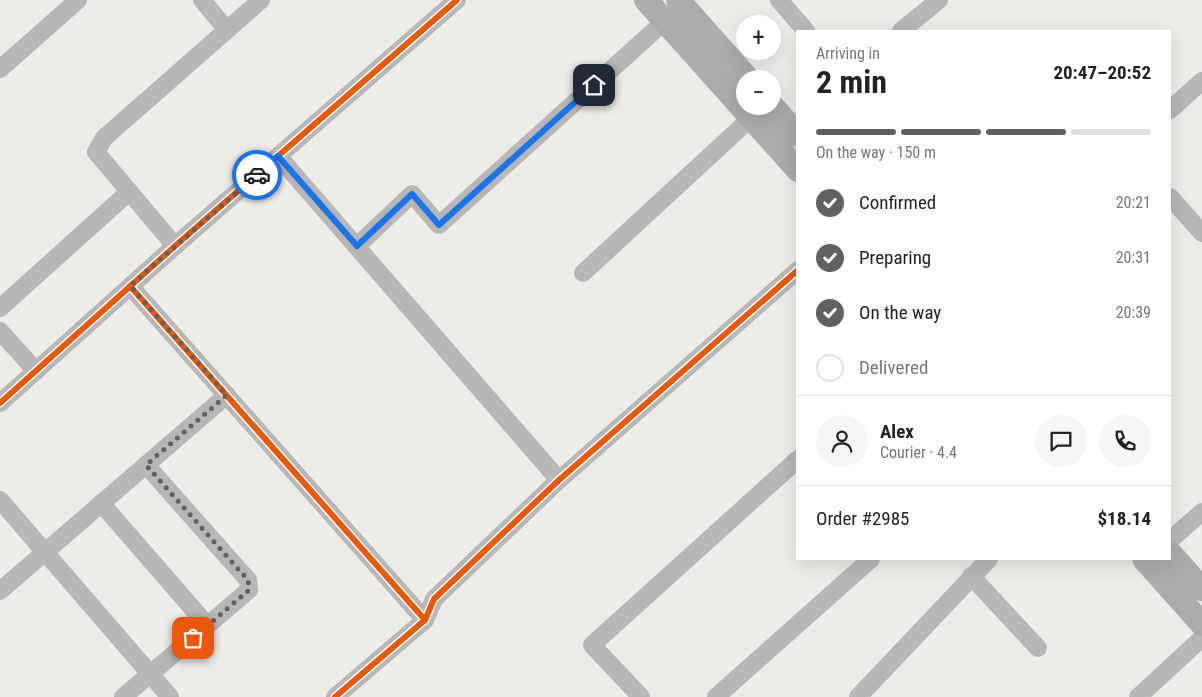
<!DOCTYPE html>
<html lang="en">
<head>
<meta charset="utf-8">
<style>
	:root { --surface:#fff; --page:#f6f6f6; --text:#222; --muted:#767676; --line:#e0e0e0; --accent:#62615f }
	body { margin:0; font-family:"Roboto Condensed",sans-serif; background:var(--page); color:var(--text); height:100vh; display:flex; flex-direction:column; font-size:19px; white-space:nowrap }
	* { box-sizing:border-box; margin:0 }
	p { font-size:16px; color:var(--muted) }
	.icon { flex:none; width:28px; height:28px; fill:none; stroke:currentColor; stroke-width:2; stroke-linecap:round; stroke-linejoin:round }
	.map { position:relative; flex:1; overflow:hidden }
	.side { position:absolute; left:796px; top:30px; width:375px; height:530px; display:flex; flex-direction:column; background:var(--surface); border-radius:0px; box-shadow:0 5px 20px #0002 }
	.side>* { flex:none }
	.buttons { position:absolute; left:736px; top:15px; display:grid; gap:10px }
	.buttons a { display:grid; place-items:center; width:45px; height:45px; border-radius:50%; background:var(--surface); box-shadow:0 5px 20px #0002; font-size:25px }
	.pin { position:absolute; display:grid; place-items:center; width:42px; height:42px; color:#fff; margin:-21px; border-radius:10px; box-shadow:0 2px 8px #0006 }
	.courier { position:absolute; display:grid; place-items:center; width:50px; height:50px; margin:-25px; border:4px solid #1a73e8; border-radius:50%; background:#fff; color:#222; box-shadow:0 1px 6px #0007 }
	.head em { font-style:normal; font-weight:700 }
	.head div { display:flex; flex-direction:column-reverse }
	.head { display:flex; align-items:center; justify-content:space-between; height:85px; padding:0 20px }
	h1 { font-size:32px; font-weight:700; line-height:38px }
	.bar { display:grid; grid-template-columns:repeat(4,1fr); gap:8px 5px; align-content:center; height:60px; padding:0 20px }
	.bar i { height:6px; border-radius:4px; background:var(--line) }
	.bar .active { background:var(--accent) }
	.bar p { grid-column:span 4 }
	.line { display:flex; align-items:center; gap:12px; padding:0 20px; border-top:1px solid var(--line) }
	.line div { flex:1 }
	.round { display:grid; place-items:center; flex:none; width:52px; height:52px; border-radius:26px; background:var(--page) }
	ol { padding:0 20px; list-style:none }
	li { display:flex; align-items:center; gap:15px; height:55px }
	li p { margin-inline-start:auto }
	li .icon { padding:5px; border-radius:50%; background:var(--accent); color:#fff; stroke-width:4 }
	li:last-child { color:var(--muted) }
	li i { width:28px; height:28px; border:2px solid var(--line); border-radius:50% }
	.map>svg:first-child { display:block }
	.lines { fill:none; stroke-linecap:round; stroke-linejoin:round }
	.minor { stroke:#b8b6b6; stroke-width:18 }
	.secondary { stroke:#adabab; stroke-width:24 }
	.cycleway-casing { stroke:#fff; stroke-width:9 }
	.cycleway { stroke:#e8590c; stroke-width:6 }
	.done { stroke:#62615f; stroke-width:5; stroke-dasharray:0 9 }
	.route { stroke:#1a73e8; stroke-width:6 }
</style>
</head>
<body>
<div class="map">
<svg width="1202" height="697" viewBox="0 0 1202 697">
	<rect width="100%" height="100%" fill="#eeece9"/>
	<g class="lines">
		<!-- minor -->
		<g class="minor">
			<path d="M202 0 227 30"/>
			<path d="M779 0 806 31"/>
			<path d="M901 31 939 0"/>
			<path d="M0 69 78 0"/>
			<path d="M1170 110 1202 81"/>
			<path d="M278 156 559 480"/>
			<path d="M1170 197 1202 233"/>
			<path d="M175 246 96 152 104 138 261 0"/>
			<path d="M357 246 412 194 439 225 665 21"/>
			<path d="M583 273 751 118"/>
			<path d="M130 286 425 620"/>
			<path d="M0 308 129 192"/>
			<path d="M0 331 36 371"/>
			<path d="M0 403 175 246 457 0"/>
			<path d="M0 500 170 697"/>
			<path d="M101 503 207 625"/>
			<path d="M1170 540 1202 512"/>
			<path d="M971 576 1038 648"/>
			<path d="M0 591 227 395"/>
			<path d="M123 697 249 590 248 580 146 465"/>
			<path d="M335 697 425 620 434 599 559 480 798 270"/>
			<path d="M641 697 592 645 798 459"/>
			<path d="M716 697 871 559"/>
			<path d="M858 697 989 559"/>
			<path d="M1138 697 1202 638"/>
		</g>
		<!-- secondary -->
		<g class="secondary">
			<path d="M646 0 798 170"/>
			<path d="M678 0 748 79"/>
			<path d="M772 106 798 135"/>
			<path d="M1170 553 1202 589"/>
			<path d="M1144 559 1202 624"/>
		</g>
		<!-- cycleway casing -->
		<g class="cycleway-casing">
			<g id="cycleway">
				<path d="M130 286 425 620"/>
				<path d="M0 403 175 246 457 0"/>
				<path d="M335 697 425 620 434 599 559 480 798 270"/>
			</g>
		</g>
		<!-- cycleway -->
		<use href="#cycleway" class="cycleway"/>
	</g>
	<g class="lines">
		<!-- done -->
		<path class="done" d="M193 638 249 590 248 580 146 465 227 395 130 286 257 175"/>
		<!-- route -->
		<path class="route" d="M257 175 278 156 357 246 412 194 439 225 594 85"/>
	</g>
</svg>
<div class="buttons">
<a>+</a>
<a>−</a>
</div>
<div class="pin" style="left:193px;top:638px;background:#ea580c"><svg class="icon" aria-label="bag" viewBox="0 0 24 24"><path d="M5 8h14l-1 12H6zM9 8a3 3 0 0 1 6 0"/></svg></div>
<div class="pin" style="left:594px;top:85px;background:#1f2937"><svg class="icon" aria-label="home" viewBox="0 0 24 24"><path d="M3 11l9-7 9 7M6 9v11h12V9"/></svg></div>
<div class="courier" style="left:257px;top:175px"><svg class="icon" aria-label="car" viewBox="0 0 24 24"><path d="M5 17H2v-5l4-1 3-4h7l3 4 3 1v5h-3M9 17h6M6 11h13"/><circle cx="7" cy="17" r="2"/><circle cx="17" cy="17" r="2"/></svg></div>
<section class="side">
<div class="head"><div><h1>2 min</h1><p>Arriving in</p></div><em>20:47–20:52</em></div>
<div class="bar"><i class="active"></i><i class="active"></i><i class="active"></i><i></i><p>On the way · 150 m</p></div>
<ol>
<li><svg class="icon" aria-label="check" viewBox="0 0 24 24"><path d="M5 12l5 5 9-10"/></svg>Confirmed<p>20:21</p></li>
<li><svg class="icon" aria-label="check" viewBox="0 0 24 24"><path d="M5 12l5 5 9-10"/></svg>Preparing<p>20:31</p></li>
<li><svg class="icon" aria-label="check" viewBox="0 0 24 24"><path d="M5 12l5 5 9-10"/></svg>On the way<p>20:39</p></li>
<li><i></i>Delivered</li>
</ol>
<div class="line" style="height:90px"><a class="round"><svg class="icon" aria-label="person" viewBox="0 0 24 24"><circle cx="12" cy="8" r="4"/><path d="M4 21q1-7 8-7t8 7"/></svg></a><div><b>Alex</b><p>Courier · 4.4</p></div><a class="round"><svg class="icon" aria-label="chat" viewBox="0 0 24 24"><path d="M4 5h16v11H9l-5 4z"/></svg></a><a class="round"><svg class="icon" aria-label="phone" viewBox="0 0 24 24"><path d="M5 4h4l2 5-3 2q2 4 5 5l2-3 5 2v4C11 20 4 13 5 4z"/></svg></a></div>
<div class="line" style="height:65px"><div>Order #2985</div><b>$18.14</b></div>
</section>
</div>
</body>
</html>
